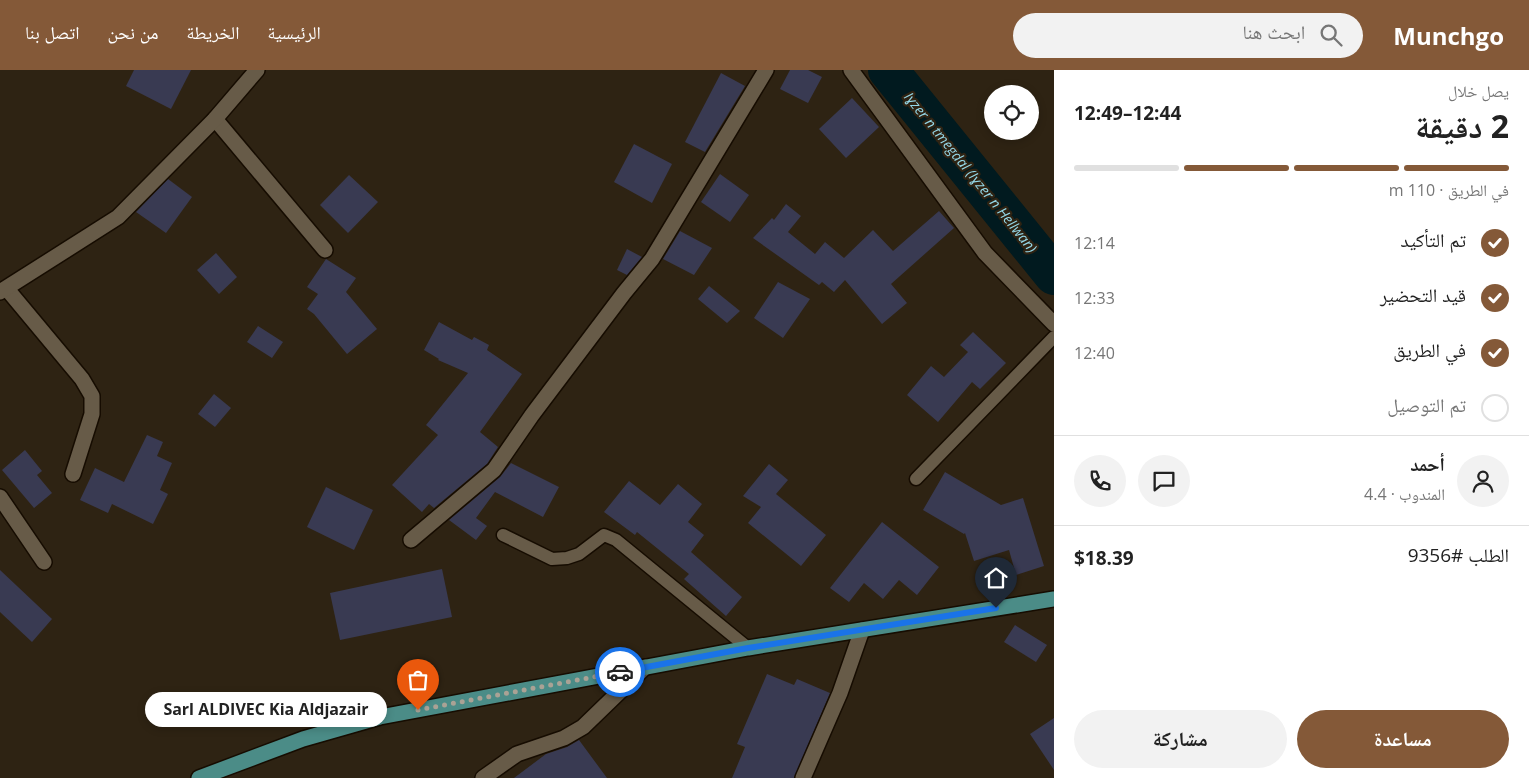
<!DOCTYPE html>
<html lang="ar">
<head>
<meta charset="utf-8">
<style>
	:root { --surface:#fff; --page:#f2f2f2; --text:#222; --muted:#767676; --line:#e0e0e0; --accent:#845938 }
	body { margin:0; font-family:"Open Sans","Noto Naskh Arabic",sans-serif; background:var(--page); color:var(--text); direction:rtl; height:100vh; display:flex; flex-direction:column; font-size:19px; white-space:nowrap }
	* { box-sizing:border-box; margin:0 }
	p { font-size:16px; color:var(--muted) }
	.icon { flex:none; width:28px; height:28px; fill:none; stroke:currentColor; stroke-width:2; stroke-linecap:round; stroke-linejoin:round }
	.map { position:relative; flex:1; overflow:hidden; direction:ltr }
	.details { display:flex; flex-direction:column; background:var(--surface); width:475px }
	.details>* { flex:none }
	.controls { position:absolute; left:984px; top:15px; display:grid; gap:10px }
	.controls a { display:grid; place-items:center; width:55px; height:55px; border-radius:50%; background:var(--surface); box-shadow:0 2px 8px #0003; font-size:25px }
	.pin { position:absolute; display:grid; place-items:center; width:42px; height:42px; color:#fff; margin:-51px -21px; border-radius:50% 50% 50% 0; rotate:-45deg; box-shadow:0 0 5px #0007 }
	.pin .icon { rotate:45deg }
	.courier { position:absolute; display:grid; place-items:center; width:50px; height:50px; margin:-25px; border:4px solid #1a73e8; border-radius:50%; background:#fff; color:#222; box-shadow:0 1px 6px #0007 }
	.bubble { position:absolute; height:35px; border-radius:18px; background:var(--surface); box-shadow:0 2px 8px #0003; font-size:16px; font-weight:700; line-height:35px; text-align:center; direction:rtl }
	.headline em { font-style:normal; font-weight:700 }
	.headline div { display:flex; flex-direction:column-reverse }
	.headline { display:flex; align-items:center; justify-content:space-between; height:85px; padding:0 20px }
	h1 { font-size:32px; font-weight:700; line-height:38px }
	.bar { display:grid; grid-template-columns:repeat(4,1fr); gap:8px 5px; align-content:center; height:60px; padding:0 20px }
	.bar i { height:6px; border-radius:4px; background:var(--line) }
	.bar .current { background:var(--accent) }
	.bar p { grid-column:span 4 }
	.line { display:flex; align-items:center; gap:12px; padding:0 20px; border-top:1px solid var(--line) }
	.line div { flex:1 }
	.round { display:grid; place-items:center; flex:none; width:52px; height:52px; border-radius:26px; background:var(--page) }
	ol { padding:0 20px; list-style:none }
	li { display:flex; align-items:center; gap:15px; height:55px }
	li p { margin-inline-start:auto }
	li .icon { padding:5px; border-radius:50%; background:var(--accent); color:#fff; stroke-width:4 }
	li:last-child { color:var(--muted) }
	li i { width:28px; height:28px; border:2px solid var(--line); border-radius:50% }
	.cta { display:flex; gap:10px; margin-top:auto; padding:10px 20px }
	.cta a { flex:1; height:58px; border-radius:30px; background:var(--accent); color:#fff; font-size:20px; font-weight:700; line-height:58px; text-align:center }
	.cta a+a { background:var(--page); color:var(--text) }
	header { display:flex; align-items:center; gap:30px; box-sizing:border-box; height:70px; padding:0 25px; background:var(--accent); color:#fff }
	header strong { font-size:24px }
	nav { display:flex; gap:28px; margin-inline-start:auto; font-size:18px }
	.search { width:350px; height:45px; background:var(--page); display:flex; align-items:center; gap:12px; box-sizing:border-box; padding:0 18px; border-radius:28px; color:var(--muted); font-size:19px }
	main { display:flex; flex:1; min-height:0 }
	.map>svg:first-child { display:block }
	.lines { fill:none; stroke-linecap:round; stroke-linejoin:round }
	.river { stroke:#011a1f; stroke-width:40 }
	.building { fill:#393a52 }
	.lane-casing { stroke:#160c01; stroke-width:15 }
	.street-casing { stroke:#160c01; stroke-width:18 }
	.primary-casing { stroke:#160c01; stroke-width:18 }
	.lane { stroke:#675b48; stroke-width:12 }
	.street { stroke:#675b48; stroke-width:15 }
	.primary { stroke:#4b8c87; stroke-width:15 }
	.done { stroke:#aaa295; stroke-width:5; stroke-dasharray:0 9 }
	.route { stroke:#1a73e8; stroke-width:6 }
	.labels { text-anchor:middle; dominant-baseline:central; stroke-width:4.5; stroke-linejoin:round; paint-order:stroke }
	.water-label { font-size:14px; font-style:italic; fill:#95d8e8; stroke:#2e2313 }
</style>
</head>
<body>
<header>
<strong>Munchgo</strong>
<div class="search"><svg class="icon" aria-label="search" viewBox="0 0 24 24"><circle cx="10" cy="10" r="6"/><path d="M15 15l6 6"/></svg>ابحث هنا</div>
<nav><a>الرئيسية</a><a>الخريطة</a><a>من نحن</a><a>اتصل بنا</a></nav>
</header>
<main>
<section class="details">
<div class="headline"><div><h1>2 دقيقة</h1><p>يصل خلال</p></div><em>12:44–12:49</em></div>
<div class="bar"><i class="current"></i><i class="current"></i><i class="current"></i><i></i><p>في الطريق · 110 m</p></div>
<ol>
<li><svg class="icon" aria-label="check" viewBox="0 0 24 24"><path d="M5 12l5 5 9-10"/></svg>تم التأكيد<p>12:14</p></li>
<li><svg class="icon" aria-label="check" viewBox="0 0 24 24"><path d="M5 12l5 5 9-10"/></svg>قيد التحضير<p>12:33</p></li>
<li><svg class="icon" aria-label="check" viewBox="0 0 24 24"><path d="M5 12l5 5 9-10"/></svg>في الطريق<p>12:40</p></li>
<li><i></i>تم التوصيل</li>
</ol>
<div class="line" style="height:90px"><a class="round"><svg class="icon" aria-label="person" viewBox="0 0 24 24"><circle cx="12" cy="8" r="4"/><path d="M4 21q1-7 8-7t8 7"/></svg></a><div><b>أحمد</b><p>المندوب · 4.4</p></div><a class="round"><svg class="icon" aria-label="chat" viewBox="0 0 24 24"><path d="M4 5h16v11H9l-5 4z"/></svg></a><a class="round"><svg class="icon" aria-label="phone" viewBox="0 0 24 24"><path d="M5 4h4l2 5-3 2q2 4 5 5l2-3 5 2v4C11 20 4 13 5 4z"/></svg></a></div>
<div class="line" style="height:65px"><div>الطلب #9356</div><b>$18.39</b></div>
<div class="cta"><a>مساعدة</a><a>مشاركة</a></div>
</section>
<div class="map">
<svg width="1054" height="708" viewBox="0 0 1054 708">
	<rect width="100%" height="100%" fill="#2e2313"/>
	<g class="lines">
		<!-- river -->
		<path class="river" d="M888 0 1054 205"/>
	</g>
	<!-- building -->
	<g class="building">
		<path d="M134 0H191L171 39 126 16Z"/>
		<path d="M790 0H808L822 7 808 33 780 19Z"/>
		<path d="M721 3 745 16 705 82 685 72Z"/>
		<path d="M852 28 879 57 846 88 819 59Z"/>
		<path d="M634 74 672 94 652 133 614 112Z"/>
		<path d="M720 104 749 125 730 152 701 132Z"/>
		<path d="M349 105 378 132 348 163 320 135Z"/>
		<path d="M168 109 192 127 166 163 136 142Z"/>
		<path d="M786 134 801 146 788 162 815 184 825 172 844 188 873 160 893 181 939 141 954 158 891 214 907 233 882 254 845 210 834 222 822 212 819 215 753 168 772 148 774 150Z"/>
		<path d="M680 161 712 178 694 205 663 189Z"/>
		<path d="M627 179 642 187 627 205 617 200Z"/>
		<path d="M216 183 237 207 219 224 197 200Z"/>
		<path d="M326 189 356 208 346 222 377 259 347 284 314 244 307 239 318 224 307 217Z"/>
		<path d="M778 212 810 229 783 268 754 248Z"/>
		<path d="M709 216 740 241 727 253 698 229Z"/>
		<path d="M439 252 472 270 474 267 489 275 487 280 522 304 480 362 498 377 487 394 434 438 429 434 422 442 392 415 438 365 426 355 468 303 438 290 439 289 424 280Z"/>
		<path d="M258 256 283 272 272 288 247 272Z"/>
		<path d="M973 262 1006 293 980 319 972 312 938 352 907 325 931 296 944 307 968 282 960 275Z"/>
		<path d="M214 324 231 338 215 357 198 344Z"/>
		<path d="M147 365 163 372 157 386 172 393 160 420 168 424 153 454 112 434 108 443 80 430 95 398 124 412Z"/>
		<path d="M25 380 42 401 37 405 52 423 34 438 2 400Z"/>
		<path d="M511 393 559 417 543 447 495 422 476 448 487 456 476 470 449 450 500 407Z"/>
		<path d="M769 394 788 410 776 424 826 465 801 496 748 453 761 437 743 426Z"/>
		<path d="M945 402 1001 435 1023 428 1044 496 1016 505 1009 480 974 491 965 463 964 464 923 440Z"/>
		<path d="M629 411 660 435 678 414 702 434 688 452 704 465 691 482 742 527 726 546 684 509 689 504 637 462 635 465 604 442Z"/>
		<path d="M326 417 373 440 354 480 307 457Z"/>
		<path d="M882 452 939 497 917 525 899 510 883 529 864 513 849 532 830 518Z"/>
		<path d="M442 499 452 547 340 570 330 523Z"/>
		<path d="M0 500 52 549 32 572 0 542Z"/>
		<path d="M1015 555 1047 575 1036 592 1004 572Z"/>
		<path d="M767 604 794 615 797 609 830 623 794 708H732L745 677 737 674Z"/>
		<path d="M1054 648V700L1030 664Z"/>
		<path d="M579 670 607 708H514L546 684 567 677Z"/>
	</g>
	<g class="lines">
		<!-- lane casing -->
		<g class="lane-casing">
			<g id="lane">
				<path d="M916 409 1054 267"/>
				<path d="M503 465 552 489 567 488 579 484 604 465 616 470 748 578"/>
			</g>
		</g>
		<!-- street casing -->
		<g class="street-casing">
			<g id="street">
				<path d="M851 0 985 183 1054 254"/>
				<path d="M215 49 325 180"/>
				<path d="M7 219 82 309 92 326V344L73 404"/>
				<path d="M0 222 118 147 215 49 257 0"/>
				<path d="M0 427 44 492"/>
				<path d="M411 470 494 400 532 345 624 223 652 189 766 0"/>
				<path d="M483 708 517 684 564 668 583 657 645 597"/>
				<path d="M803 708 840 623 862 560"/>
			</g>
		</g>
		<!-- primary casing -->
		<g class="primary-casing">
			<path id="primary" d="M199 708 303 669 380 647 748 578 1054 529"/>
		</g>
		<!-- lane -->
		<use href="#lane" class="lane"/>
		<!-- street -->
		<use href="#street" class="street"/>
		<!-- primary -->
		<use href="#primary" class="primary"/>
	</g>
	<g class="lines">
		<!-- done -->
		<path class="done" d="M418 640 620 602"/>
		<!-- route -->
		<path class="route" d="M620 602 748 578 996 538"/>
	</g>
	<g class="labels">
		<!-- water labels -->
		<g class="water-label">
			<text transform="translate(971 102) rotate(51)">Iɣzer n tmegdal (Iɣzer n Hellwan)</text>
		</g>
	</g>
</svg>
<div class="controls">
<a><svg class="icon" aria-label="locate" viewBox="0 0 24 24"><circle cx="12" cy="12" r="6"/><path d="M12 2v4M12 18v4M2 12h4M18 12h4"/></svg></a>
</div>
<div class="pin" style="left:418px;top:640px;background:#ea580c"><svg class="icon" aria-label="bag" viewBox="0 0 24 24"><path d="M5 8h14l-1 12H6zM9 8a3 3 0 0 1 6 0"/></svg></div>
<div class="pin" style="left:996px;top:538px;background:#1f2937"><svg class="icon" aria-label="home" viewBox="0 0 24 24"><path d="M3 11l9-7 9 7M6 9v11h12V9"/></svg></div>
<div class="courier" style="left:620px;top:602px"><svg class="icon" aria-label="car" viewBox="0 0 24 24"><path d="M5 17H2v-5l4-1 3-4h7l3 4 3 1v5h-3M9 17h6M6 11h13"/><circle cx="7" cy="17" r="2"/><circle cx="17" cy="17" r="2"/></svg></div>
<div class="bubble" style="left:145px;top:622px;width:242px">Sarl ALDIVEC Kia Aldjazair</div>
</div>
</main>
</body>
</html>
